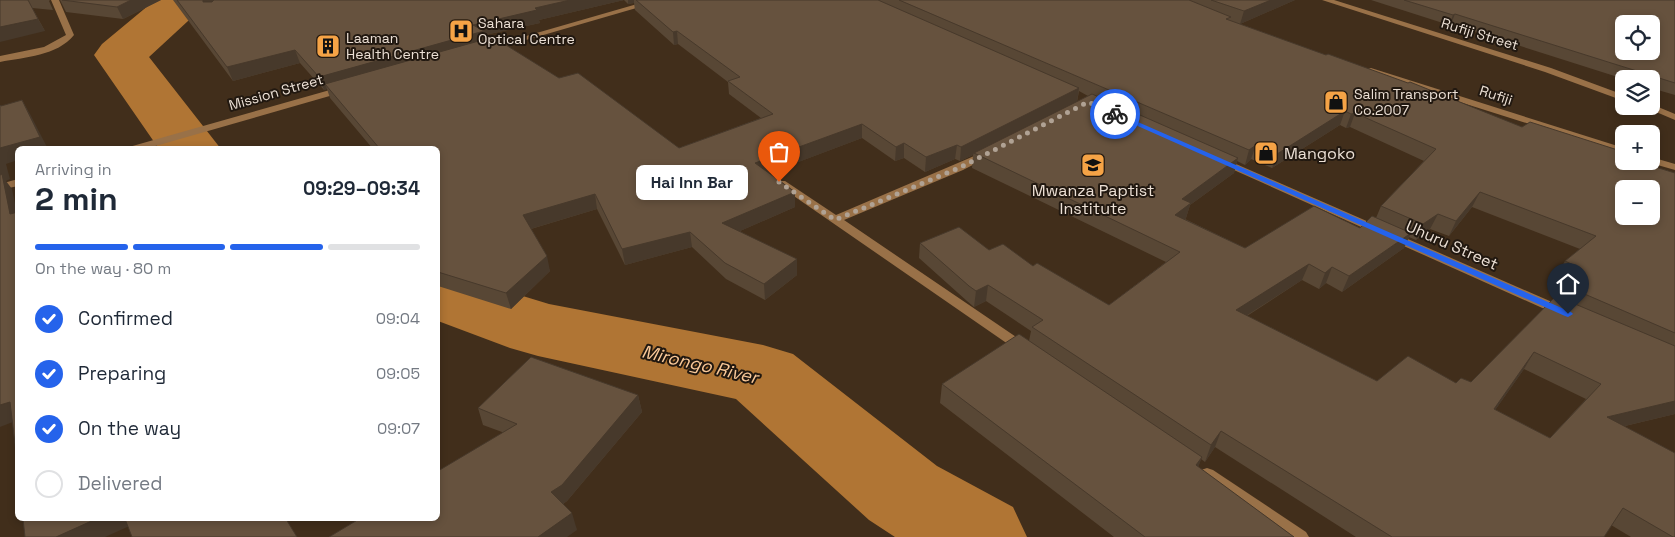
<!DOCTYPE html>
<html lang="en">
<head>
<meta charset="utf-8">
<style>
	:root { --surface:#fff; --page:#f2f2f3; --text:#1f2937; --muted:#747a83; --line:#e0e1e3; --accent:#2563eb }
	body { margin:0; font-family:"Space Grotesk",sans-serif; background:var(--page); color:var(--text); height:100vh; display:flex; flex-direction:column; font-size:19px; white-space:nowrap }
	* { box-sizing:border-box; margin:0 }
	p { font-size:16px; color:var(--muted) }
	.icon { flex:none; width:28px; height:28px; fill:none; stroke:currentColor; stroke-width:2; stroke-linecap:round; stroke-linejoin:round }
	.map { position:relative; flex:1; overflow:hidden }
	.details { position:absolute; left:15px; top:146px; width:425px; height:375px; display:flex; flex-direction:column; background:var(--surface); border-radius:8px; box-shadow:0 2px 8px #0003 }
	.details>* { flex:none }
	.buttons { position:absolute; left:1615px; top:15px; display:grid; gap:10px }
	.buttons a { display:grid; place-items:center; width:45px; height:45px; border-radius:8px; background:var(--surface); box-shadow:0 2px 8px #0003; font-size:25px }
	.pin { position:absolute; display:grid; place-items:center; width:42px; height:42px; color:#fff; margin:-51px -21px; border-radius:50% 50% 50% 0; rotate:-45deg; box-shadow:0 0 5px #0007 }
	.pin .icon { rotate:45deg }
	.courier { position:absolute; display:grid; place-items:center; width:50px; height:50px; margin:-25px; border:4px solid #2563eb; border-radius:50%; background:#fff; color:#222; box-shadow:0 1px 6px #0007 }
	.bubble { position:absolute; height:35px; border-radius:8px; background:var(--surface); box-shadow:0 2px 8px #0003; font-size:16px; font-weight:600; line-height:35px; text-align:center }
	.overview em { font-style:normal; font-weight:600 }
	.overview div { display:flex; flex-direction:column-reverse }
	.overview { display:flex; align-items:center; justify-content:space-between; height:85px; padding:0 20px }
	h1 { font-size:32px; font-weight:600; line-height:38px }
	.bar { display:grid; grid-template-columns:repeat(4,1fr); gap:8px 5px; align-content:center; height:60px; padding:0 20px }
	.bar i { height:6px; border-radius:4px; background:var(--line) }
	.bar .on { background:var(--accent) }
	.bar p { grid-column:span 4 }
	ol { padding:0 20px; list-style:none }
	li { display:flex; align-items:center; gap:15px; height:55px }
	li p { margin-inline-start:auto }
	li .icon { padding:5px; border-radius:50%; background:var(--accent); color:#fff; stroke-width:4 }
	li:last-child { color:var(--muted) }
	li i { width:28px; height:28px; border:2px solid var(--line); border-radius:50% }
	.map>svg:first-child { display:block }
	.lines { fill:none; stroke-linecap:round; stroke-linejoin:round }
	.river { fill:#b07534; fill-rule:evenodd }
	.minor { fill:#997148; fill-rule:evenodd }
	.wall { fill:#584735; fill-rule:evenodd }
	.shaded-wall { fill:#47392b }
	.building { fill:#66523e; stroke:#47392b; fill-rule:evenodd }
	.route { fill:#2563eb }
	.done { stroke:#b0a294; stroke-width:5; stroke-dasharray:0 9 }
	.labels { text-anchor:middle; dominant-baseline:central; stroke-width:4; stroke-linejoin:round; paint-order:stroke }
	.far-poi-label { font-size:14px; fill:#ece0d5; stroke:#211810; text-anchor:start }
	.far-street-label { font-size:14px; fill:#ece0d5; stroke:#211810 }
	.poi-label { font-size:16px; fill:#ece0d5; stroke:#211810; text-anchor:start }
	.street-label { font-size:16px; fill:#ece0d5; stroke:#211810 }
	.water-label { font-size:18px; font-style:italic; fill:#fac999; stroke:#211810 }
</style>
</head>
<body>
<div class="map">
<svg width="1675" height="537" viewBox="0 0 1675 537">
	<rect width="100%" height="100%" fill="#412e1b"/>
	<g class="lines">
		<!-- river -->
		<g class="river">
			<path d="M155 0H211L205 10 188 21 149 57 221 149H159L94 55 102 44Z"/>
			<path d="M438 270 549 304 763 345 793 354 937 466 1013 507 1027 537H895L869 520 736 399 538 356 510 348 438 321Z"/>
		</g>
		<!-- minor -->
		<g class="minor">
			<path d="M51 0H59L74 35C57 56 25 57 0 62V56L44 47 66 35Z"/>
			<path d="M651 0H664L492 50 485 48Z"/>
			<path d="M1322 0H1334L1551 68 1624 95V101L1545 72Z"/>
			<path d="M1371 68 1624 148V154L1368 73V69Z"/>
			<path d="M344 86 349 89 347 91 145 149H128L129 147Z"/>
			<path d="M1651 104 1675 114V120L1642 106H1651Z"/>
			<path d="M986 151 991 154 990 156 963 170 844 220 1028 345 1030 348 1028 351H1018L775 183 777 181H785L836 215Z"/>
			<path d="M1220 157 1568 309 1570 312 1563 316 1558 315 1216 162 1215 160 1216 158Z"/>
			<path d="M1651 157 1675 164V170L1647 162 1651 161Z"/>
			<path d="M18 179V186L0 190V184Z"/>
			<path d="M1207 468 1213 470 1306 532 1309 537H1287L1201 478 1199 474 1201 470Z"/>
		</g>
	</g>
	<!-- wall -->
	<g class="wall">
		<path d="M0 0H50L49 1 53 10 32 8 45 31Z"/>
		<path d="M60 0H161L123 19 66 12Z"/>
		<path d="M173 0H1295L1240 24 1522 127 1675 173V414L1625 426 1675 537H1631L1611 525 1604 537H1356L1215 447 1205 462 1201 459 1198 467 1294 537H1114L940 403 942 384 1029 341 1031 331 986 301 974 307 967 301 919 258 920 243 989 250 1033 266 1109 305 1166 262 972 168 973 155 960 161 955 159 925 172 904 158 895 161 862 138 769 173 795 192V207L740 231 797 275 765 300 726 279 692 247 625 265 597 209 531 229 550 271 511 309 438 286V149H373L330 98 327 89 324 90 300 63 233 81ZM624 0 628 4 634 3 635 10 674 45 678 44 728 82 729 94 761 118 679 148 559 78 486 39 485 35 540 23 539 20ZM1079 91 1088 96 1077 102ZM1340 125 1346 128 1350 127 1424 161 1381 206 1376 218 1360 228 1245 248 1185 219 1186 218 1190 205 1234 173 1237 161 1245 165 1251 159 1272 168ZM1472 207 1580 249 1565 261 1556 277 1569 283 1566 286 1559 297 1471 382 1456 383 1377 381 1247 316 1302 280 1319 289 1326 283 1342 292 1404 248 1409 237 1416 240 1430 229 1449 236ZM1524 369 1586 399 1550 438 1495 410Z"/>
		<path d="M1371 0H1675V95L1651 88V79H1624L1451 24 1449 25Z"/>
		<path d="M638 395 642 412 567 501 563 504 577 530 502 432 483 425 478 408Z"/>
	</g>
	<!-- shaded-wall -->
	<g class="shaded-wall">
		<path d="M131 0H161L123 19 117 7Z"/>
		<path d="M203 0H219L209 8 203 2Z"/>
		<path d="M570 0H624L539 20 540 23 485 35 487 44 325 84 327 89 324 90 319 77 473 25 535 8Z"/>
		<path d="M628 0H634V3L628 4Z"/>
		<path d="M1271 0H1295L1240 24 1244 11Z"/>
		<path d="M1455 14 1451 24 1449 25 1453 15Z"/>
		<path d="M38 19 45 31 0 42V27Z"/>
		<path d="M677 31 678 44 674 45 673 32Z"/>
		<path d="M295 50 300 63 233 81 227 67Z"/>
		<path d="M1079 88 1077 102 974 153 973 155 960 161 961 147Z"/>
		<path d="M22 100 30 114 48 149H18V160L6 164 10 179 6 181 12 189 18 218 10 214 0 182V148Z"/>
		<path d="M1345 111 1340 125 1272 168 1277 154Z"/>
		<path d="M1355 113 1350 127 1346 128 1351 114Z"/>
		<path d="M862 124V138L756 178 755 163Z"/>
		<path d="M904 143V158L895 161 896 147Z"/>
		<path d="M957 145 955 159 925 172 926 157Z"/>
		<path d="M1256 145 1251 159 1245 165 1249 150Z"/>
		<path d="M1238 158 1234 173 1190 205 1186 218 1171 230 1175 215 1182 199Z"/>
		<path d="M795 192V207L724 238 722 223Z"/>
		<path d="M1480 192 1472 207 1449 236 1456 221Z"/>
		<path d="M595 194 597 209 527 230 523 215Z"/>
		<path d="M1438 214 1430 229 1416 240 1423 224Z"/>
		<path d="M690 232 692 247 625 265 622 249Z"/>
		<path d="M1411 233 1404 248 1342 292 1349 276Z"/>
		<path d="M547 256 550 271 511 309 506 293Z"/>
		<path d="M797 259V275L765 300 764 284Z"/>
		<path d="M1309 264 1302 280 1230 326 1236 310Z"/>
		<path d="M1332 267 1326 283 1319 289 1325 273Z"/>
		<path d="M988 285 986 301 974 307 976 291Z"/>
		<path d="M1534 352 1524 369 1484 426 1494 409Z"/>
		<path d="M638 395 642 412 567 501 556 509 551 492Z"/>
		<path d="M1675 401V414L1595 433 1607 417Z"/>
		<path d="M10 402 18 420 0 427V405Z"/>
		<path d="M1221 431 1215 447 1205 462 1211 445Z"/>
		<path d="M1202 457 1195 476 1196 465Z"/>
		<path d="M572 513 577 530 567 537H538Z"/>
		<path d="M96 519H130L134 524 105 537H56Z"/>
	</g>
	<!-- building -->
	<g class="building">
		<path d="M0 0H28L38 19 0 27Z"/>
		<path d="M62 0H131L117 7Z"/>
		<path d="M177 0H203V2H212L214 0H570L535 8 537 10 473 25 484 31 319 77 295 50 227 67Z"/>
		<path d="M636 0H878L1079 88 961 147 957 145 926 157 904 143 896 147 862 124 755 163 795 192 722 223 797 259 764 284 725 263 690 232 622 249 595 194 523 215 547 256 506 293 438 272V149H380L325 84 493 37 559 78 578 73 679 148 773 114 728 81 740 77 677 31 673 32Z"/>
		<path d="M899 0H1189L1231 17 1226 19 1326 55 1328 54 1408 83 1410 82 1522 127 1530 122 1624 152V161H1639V162L1675 173V333L1566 286 1582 269 1565 261 1596 236 1480 192 1456 221 1438 214 1423 224 1381 206 1436 149 1355 113 1351 114 1345 111 1277 154 1256 145 1249 150ZM1624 189H1651V216H1624Z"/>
		<path d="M1211 0H1271L1244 11Z"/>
		<path d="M1404 0H1675V83L1455 14 1453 15ZM1624 24H1651V51H1624Z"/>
		<path d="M1092 94 1238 158 1182 199 1191 203 1175 215 1245 248 1314 206 1360 228 1372 216 1411 233 1349 276 1332 267 1325 273 1309 264 1236 310 1377 381 1408 356 1456 383 1461 378 1471 382 1556 296 1675 346V401L1607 417 1675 453V537H1673L1623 508 1604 537H1392L1221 431 1211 445 1032 327 1043 320 988 285 976 291 969 286 920 243 959 227 989 250 1003 244 1033 266 1037 263 1109 305 1180 252 974 153ZM1534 352 1601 384 1550 438 1494 409Z"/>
		<path d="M22 100 40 137 0 148V105L1 106Z"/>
		<path d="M2 174 10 214 18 212V469L10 402 0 405V175Z"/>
		<path d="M1019 334 1202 457 1196 465 1294 537H1145L942 384Z"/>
		<path d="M531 357 638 395 562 485 551 492 572 513 538 537H329L359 519H438V471L517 424 478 408Z"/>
		<path d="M23 519H96L56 537H25Z"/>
		<path d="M125 519H286L297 537H132Z"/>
	</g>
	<!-- route -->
	<path class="route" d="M1115 112 1571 312 1573 314 1568 317 1565 316 1113 115V113Z"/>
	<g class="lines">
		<!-- done -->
		<path class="done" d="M779 182 835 220 959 168 1088 102 1115 114"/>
	</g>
	<!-- icons -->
	<defs>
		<g id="hospital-square" transform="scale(1.25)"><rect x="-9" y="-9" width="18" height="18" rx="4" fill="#f5a346" stroke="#211810"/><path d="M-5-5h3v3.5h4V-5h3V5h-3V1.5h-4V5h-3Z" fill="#111"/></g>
		<g id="building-square" transform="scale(1.25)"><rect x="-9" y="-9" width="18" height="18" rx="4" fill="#f5a346" stroke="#211810"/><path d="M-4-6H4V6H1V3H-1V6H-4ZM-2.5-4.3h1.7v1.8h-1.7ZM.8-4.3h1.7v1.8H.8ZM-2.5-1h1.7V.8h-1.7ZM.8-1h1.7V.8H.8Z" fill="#111"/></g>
		<g id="shop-square" transform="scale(1.25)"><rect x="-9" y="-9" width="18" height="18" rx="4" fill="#f5a346" stroke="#211810"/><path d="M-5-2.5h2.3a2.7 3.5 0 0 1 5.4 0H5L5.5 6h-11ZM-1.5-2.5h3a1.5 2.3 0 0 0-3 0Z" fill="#111"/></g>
		<g id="university-square" transform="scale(1.25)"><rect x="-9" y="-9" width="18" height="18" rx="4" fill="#f5a346" stroke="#211810"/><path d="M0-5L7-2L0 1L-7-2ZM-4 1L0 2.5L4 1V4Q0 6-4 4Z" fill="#111"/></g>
	</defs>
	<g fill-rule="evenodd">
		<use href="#hospital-square" x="461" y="31"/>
		<use href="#building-square" x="328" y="46"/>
		<use href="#shop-square" x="1336" y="102"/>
		<use href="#shop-square" x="1266" y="153"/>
		<use href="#university-square" x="1093" y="165"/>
	</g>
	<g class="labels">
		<!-- far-poi labels -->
		<g class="far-poi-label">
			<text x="478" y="23">Sahara<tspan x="478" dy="16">Optical Centre</tspan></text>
			<text x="346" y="38">Laaman<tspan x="346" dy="16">Health Centre</tspan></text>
			<text x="1354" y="94">Salim Transport<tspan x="1354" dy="16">Co.2007</tspan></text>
		</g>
		<!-- far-street labels -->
		<g class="far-street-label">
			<text transform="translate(1480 34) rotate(17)">Rufiji Street</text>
			<text transform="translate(276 92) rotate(-16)">Mission Street</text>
			<text transform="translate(1496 95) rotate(18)">Rufiji</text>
		</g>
		<!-- poi labels -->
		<g class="poi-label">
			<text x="1284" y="153">Mangoko</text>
			<text x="1093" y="190" text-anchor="middle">Mwanza Paptist<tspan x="1093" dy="18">Institute</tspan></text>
		</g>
		<!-- street labels -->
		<g class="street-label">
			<text transform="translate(1452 245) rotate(24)">Uhuru Street</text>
		</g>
		<!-- water labels -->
		<g class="water-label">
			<text transform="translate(700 364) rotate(13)">Mirongo River</text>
		</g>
	</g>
</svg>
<div class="buttons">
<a><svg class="icon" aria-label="locate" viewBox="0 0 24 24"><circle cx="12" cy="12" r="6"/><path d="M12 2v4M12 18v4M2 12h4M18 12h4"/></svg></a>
<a><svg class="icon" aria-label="layers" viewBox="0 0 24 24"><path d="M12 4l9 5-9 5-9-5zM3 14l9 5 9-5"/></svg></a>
<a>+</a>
<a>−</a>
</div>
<div class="pin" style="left:779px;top:182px;background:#ea580c"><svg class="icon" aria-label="bag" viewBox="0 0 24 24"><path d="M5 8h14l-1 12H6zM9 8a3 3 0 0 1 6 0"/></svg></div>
<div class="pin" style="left:1568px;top:314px;background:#1f2937"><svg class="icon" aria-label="home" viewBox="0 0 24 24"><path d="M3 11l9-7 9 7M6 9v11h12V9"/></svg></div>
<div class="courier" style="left:1115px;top:114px"><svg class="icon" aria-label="bike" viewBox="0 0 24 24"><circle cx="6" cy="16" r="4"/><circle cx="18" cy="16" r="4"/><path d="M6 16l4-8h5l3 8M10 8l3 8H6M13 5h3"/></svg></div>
<div class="bubble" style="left:636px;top:165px;width:112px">Hai Inn Bar</div>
<section class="details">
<div class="overview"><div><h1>2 min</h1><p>Arriving in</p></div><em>09:29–09:34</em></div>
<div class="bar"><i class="on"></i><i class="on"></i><i class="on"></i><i></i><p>On the way · 80 m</p></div>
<ol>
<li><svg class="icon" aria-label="check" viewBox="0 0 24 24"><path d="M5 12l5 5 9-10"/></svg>Confirmed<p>09:04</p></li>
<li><svg class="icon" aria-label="check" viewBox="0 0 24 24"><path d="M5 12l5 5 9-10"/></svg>Preparing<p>09:05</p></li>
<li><svg class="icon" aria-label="check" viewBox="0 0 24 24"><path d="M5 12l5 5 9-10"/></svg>On the way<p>09:07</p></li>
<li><i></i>Delivered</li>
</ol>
</section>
</div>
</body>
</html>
